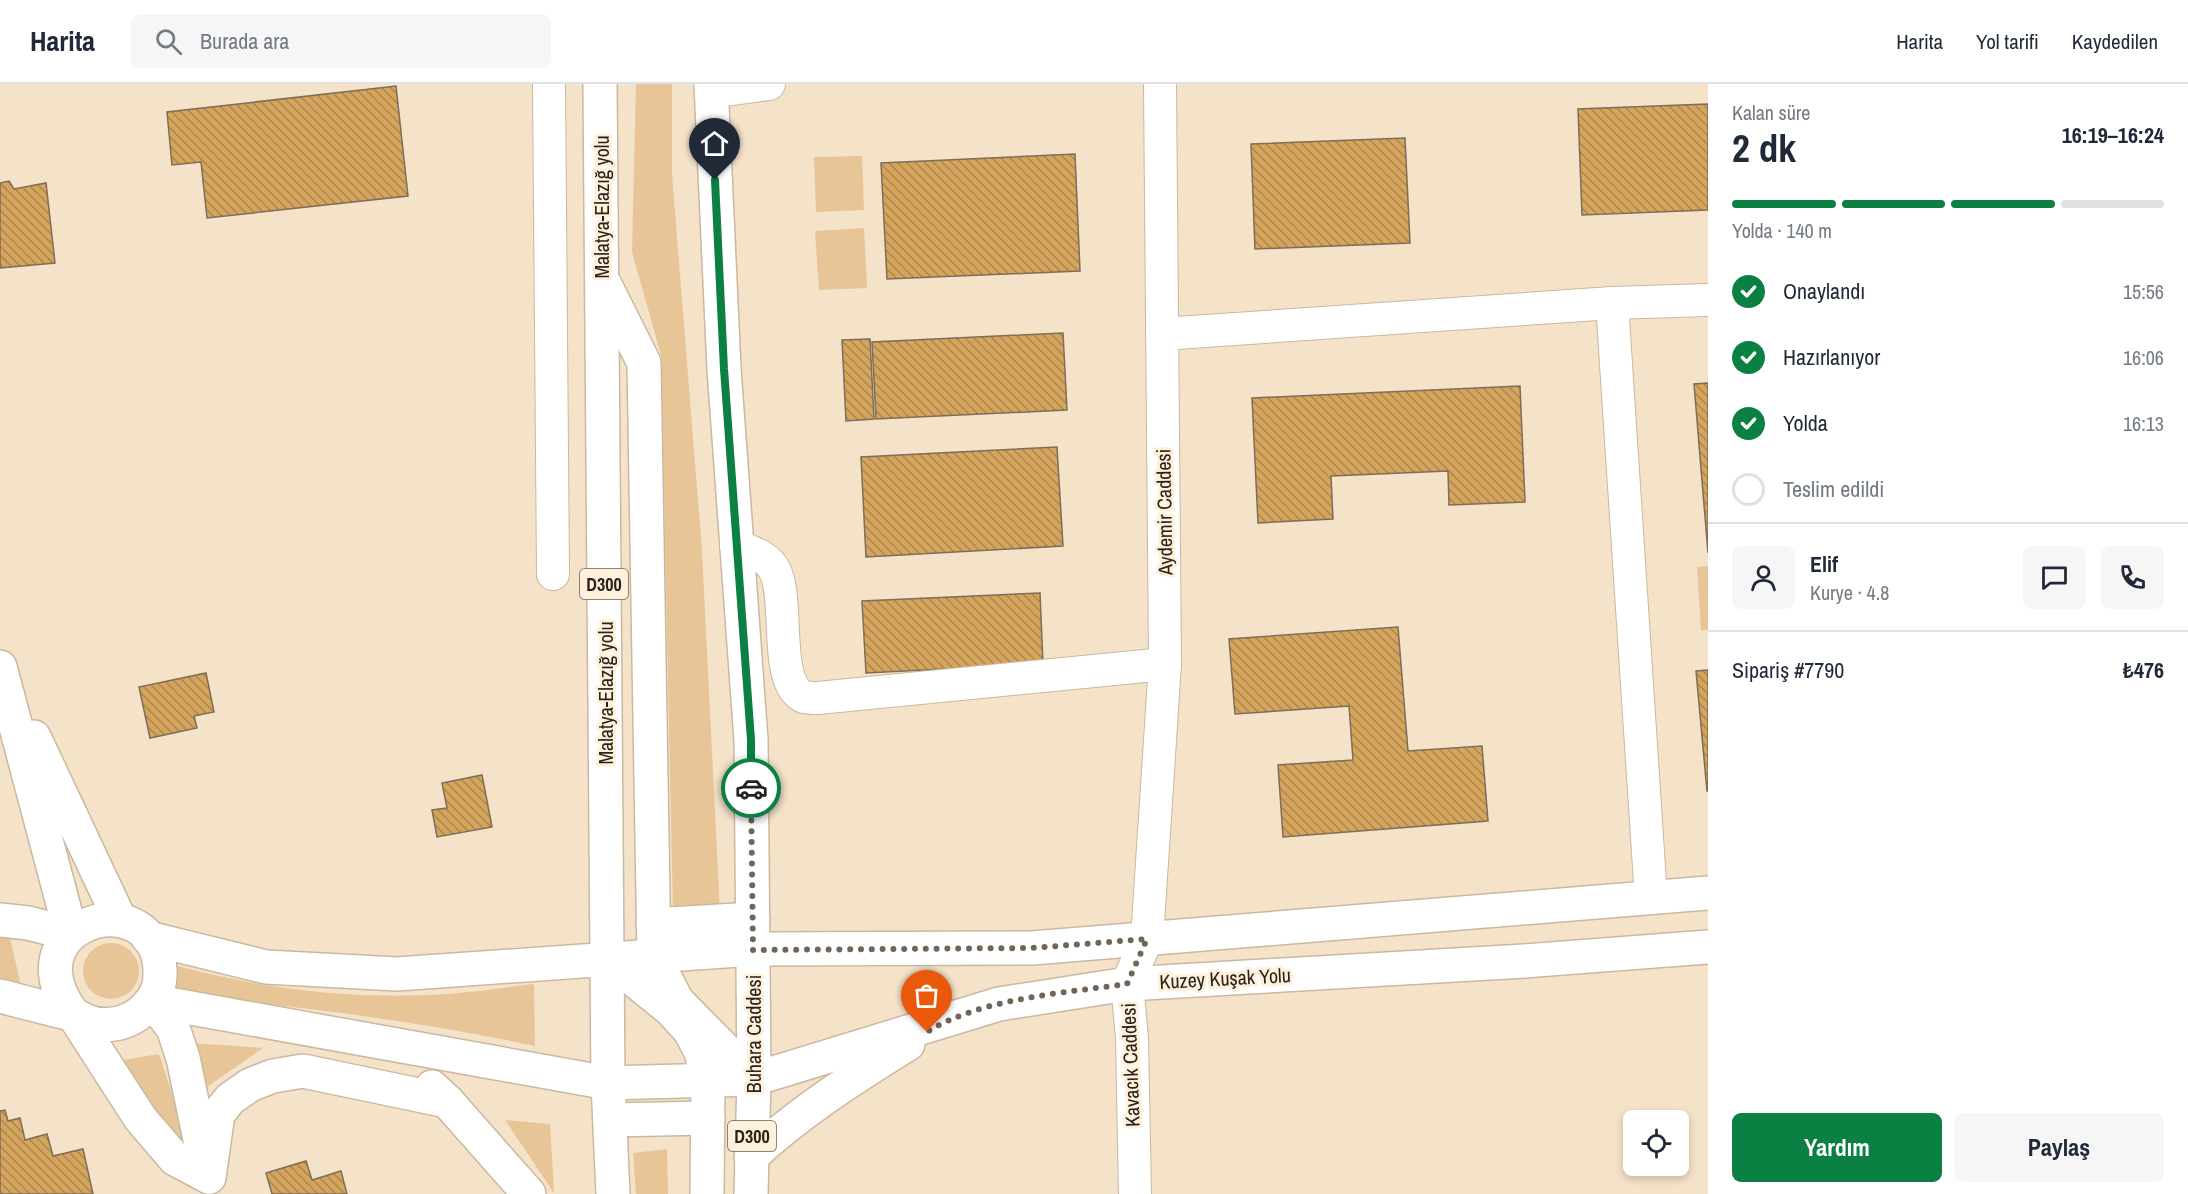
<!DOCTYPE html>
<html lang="tr">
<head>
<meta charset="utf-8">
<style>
	:root { --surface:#fff; --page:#f6f6f7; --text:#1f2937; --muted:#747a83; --line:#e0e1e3; --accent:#0b8043 }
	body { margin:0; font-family:"Archivo Narrow",sans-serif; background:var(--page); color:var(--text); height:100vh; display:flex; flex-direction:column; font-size:22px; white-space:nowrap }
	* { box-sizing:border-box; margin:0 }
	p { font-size:20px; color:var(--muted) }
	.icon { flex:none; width:33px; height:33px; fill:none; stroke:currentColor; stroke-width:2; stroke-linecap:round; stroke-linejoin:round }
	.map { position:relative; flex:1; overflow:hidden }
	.drawer { display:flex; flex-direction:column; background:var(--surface); width:480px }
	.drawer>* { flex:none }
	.tools { position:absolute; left:1623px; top:1026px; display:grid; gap:12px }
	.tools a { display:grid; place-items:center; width:66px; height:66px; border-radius:9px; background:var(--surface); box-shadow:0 3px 9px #0003; font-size:30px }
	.pin { position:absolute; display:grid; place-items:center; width:51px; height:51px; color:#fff; margin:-62px -26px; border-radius:50% 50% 50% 0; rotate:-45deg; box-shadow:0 0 6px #0007 }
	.pin .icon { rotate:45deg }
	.courier { position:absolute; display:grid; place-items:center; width:60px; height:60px; margin:-30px; border:4px solid #0b8043; border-radius:50%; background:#fff; color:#222; box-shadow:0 2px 8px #0007 }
	.overview em { font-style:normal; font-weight:700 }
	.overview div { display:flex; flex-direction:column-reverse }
	.overview { display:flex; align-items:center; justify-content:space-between; height:102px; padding:0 24px }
	h1 { font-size:39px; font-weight:700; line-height:45px }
	.bar { display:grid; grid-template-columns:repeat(4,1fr); gap:9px 6px; align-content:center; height:72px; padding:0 24px }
	.bar i { height:8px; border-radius:4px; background:var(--line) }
	.bar .selected { background:var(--accent) }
	.bar p { grid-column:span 4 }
	.line { display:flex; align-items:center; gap:15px; padding:0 24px; border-top:2px solid var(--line) }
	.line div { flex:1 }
	.round { display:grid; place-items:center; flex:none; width:63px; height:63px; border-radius:9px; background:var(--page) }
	ol { padding:0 24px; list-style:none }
	li { display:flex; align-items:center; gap:18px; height:66px }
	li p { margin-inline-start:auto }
	li .icon { padding:6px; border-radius:50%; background:var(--accent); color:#fff; stroke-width:4 }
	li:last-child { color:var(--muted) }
	li i { width:33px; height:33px; border:3px solid var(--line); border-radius:50% }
	.primary-button { display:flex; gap:12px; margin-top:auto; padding:12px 24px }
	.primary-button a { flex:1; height:69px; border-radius:9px; background:var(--accent); color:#fff; font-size:24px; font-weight:700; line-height:69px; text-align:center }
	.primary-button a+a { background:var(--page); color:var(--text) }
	header { display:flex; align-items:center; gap:36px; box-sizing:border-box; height:84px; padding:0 30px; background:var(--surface); border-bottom:2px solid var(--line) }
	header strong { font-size:28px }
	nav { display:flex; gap:33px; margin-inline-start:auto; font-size:21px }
	.search { width:420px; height:54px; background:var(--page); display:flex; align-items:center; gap:15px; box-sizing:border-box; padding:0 21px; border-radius:9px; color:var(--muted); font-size:22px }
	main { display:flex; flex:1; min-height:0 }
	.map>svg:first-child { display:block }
	.green { fill:#e7c597 }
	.building { fill:url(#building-back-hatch); stroke:#7e6d57; stroke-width:1.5 }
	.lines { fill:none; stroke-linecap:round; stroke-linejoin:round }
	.minor-casing { stroke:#cab8a0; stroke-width:34 }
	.major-casing { stroke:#cab8a0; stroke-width:36 }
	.highway-casing { stroke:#cab8a0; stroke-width:36 }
	.minor { stroke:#fff; stroke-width:32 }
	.major { stroke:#fff; stroke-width:33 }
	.highway { stroke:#fff; stroke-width:33 }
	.done { stroke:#706557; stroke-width:6; stroke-dasharray:0 10.8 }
	.route { stroke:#0b8043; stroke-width:8 }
	.labels { text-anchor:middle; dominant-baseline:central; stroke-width:6; stroke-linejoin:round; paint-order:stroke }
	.shield { fill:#fff0dc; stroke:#696054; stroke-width:1.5 }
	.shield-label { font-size:18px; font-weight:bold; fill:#292219 }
	.street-label { font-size:20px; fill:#292219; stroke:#fff0dc }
</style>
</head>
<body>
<header>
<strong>Harita</strong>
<div class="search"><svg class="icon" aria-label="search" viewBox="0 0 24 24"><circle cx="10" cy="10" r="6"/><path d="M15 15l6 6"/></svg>Burada ara</div>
<nav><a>Harita</a><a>Yol tarifi</a><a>Kaydedilen</a></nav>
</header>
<main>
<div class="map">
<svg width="1708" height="1110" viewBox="0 0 1708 1110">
	<defs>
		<pattern id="building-back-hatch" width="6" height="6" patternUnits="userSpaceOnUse" patternTransform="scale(1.5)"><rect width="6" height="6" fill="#d5a55e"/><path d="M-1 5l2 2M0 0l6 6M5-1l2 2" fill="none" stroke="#ad864d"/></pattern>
	</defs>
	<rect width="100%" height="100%" fill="#f4e2c9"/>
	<!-- green -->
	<g class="green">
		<path d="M636 0H672V90L702 467 720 829 673 828 661 271 632 168Z"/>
		<path d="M862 72 864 126 816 128 814 73Z"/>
		<path d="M864 144 867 204 819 206 815 147Z"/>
		<path d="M1708 482V546H1701L1697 483Z"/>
		<path d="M0 849H9L21 902 0 897Z"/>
		<circle cx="111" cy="887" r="28"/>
		<path d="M156 876C245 902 337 915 429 911 464 910 499 904 534 900L535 962C413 936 290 921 166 910Z"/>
		<path d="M192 959 263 964 204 1005Z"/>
		<path d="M159 970 188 1059 180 1062 123 976Z"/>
		<path d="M505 1036 550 1040 554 1109Z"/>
		<path d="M667 1065 668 1110H636L633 1069Z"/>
	</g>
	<!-- building -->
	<g class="building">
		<path d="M396 2 408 112 207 134 201 78 172 81 167 28Z"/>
		<path d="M1708 20V126L1582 131 1578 25Z"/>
		<path d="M1405 54 1410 159 1255 165 1251 60Z"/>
		<path d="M1075 70 1080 187 887 195 881 79Z"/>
		<path d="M9 97 14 105 46 99 55 179 0 184V99Z"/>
		<path d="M1063 249 1067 326 876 335 872 258Z"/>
		<path d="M870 255 874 335 846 337 842 256Z"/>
		<path d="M1708 299V469L1694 300Z"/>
		<path d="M1520 302 1525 418 1449 421 1448 387 1331 392 1333 435 1258 439 1252 314Z"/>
		<path d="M1057 363 1063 462 866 473 861 373Z"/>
		<path d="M1040 509 1043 580 866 589 862 517Z"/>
		<path d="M1398 543 1408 667 1482 662 1488 737 1283 753 1278 681 1353 676 1349 622 1235 630 1229 555Z"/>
		<path d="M1708 586V707H1707L1696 587Z"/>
		<path d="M206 589 214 628 194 632 197 644 150 654 139 603Z"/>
		<path d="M482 691 492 743 437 753 432 726 447 724 442 699Z"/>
		<path d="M5 1026 8 1037 20 1034 25 1056 47 1050 53 1072 83 1065 93 1110H0V1027Z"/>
		<path d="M306 1077 312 1096 341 1087 347 1110H272L266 1089Z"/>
	</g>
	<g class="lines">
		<!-- minor casing -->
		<g class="minor-casing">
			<g id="minor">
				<path d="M549 0 553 490"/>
				<path d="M711 8 769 0"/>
				<path d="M1612 219 1651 814"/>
				<path d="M1162 250 1612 219 1708 216"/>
				<path d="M736 462C749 467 764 471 772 482 792 507 771 599 804 613 808 614 814 614 818 614L1165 580"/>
				<path d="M1135 1110 1132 954 1127 900 1147 855 1165 580 1160 0"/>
			</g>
		</g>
		<!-- major casing -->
		<g class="major-casing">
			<g id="major">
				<path d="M0 583 71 850 28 839 0 836"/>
				<path d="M34 653 120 836"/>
				<path d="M148 854 266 883 397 890 753 865 1032 864 1708 809"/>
				<path d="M0 912C22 918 44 923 67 929 76 931 83 936 92 939 114 944 135 937 149 920 161 907 162 888 158 872 139 800 9 844 73 930L140 1034 175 1075 209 1093"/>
				<path d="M152 917 608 999 754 995 999 920 1127 900 1524 877 1708 863"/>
				<path d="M152 917 173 944 183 974 204 1075"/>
				<path d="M432 1003 447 1017 529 1110"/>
				<path d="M751 1073C798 1029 853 994 908 960"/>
				<path d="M209 1093 218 1030 230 1015 250 1001 273 992 303 987 447 1017"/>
			</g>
		</g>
		<!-- highway casing -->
		<g class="highway-casing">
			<g id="highway">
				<path d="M600 0 608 999 613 1110"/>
				<path d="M711 0 724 285 751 656 754 995 751 1110"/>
				<path d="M605 201 644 279 654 872 677 917 754 995"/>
				<path d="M653 841 753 835"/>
				<path d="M608 875 671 926 690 947 701 968 708 996 707 1110"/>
				<path d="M610 1036 708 1034"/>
			</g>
		</g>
		<!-- minor -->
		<use href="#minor" class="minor"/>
		<!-- major -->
		<use href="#major" class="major"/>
		<!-- highway -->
		<use href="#highway" class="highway"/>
	</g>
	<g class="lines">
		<!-- done -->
		<path class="done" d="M751 704 753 866 1032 864 1147 855 1127 900C1064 909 981 914 927 948"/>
		<!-- route -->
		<path class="route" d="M715 96 724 285 751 656V704"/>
	</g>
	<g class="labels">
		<!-- shield labels -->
		<g class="shield">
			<rect x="580" y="485" width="48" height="30" rx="4.5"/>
			<rect x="728" y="1037" width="48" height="30" rx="4.5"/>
		</g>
		<g class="shield-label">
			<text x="604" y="500">D300</text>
			<text x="752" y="1052">D300</text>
		</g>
		<!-- street labels -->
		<g class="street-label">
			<text transform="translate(601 123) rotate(-90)">Malatya-Elazığ yolu</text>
			<text transform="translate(1164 428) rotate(-91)">Aydemir Caddesi</text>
			<text transform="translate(605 609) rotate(-90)">Malatya-Elazığ yolu</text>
			<text transform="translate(1225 894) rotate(-3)">Kuzey Kuşak Yolu</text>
			<text transform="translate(753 950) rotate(-90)">Buhara Caddesi</text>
			<text transform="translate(1130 981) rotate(-92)">Kavacık Caddesi</text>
		</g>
	</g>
</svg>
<div class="tools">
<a><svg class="icon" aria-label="locate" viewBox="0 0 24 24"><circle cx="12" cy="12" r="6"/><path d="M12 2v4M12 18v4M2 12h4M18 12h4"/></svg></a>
</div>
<div class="pin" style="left:927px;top:948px;background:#ea580c"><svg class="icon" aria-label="bag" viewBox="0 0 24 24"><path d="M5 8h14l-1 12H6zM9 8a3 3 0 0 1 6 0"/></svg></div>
<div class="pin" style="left:715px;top:96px;background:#1f2937"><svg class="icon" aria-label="home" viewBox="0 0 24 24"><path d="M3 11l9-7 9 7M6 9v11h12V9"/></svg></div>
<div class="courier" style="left:751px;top:704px"><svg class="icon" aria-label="car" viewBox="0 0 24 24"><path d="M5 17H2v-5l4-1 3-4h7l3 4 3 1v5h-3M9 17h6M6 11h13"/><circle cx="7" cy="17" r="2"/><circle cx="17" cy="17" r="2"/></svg></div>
</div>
<section class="drawer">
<div class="overview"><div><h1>2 dk</h1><p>Kalan süre</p></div><em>16:19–16:24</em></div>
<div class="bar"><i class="selected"></i><i class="selected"></i><i class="selected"></i><i></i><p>Yolda · 140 m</p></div>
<ol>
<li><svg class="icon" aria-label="check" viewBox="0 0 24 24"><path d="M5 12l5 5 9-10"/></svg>Onaylandı<p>15:56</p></li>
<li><svg class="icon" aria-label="check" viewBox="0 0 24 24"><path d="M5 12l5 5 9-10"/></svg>Hazırlanıyor<p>16:06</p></li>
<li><svg class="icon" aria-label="check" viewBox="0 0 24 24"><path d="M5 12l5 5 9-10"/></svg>Yolda<p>16:13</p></li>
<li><i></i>Teslim edildi</li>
</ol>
<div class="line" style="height:108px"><a class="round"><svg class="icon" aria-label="person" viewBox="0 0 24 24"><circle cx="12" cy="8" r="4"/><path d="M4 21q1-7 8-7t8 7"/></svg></a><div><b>Elif</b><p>Kurye · 4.8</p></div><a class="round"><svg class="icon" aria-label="chat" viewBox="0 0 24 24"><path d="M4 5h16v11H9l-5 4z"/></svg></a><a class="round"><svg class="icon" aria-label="phone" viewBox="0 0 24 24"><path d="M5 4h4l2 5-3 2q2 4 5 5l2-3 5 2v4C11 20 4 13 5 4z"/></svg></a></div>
<div class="line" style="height:78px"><div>Sipariş #7790</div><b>₺476</b></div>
<div class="primary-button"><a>Yardım</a><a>Paylaş</a></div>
</section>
</main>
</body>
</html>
